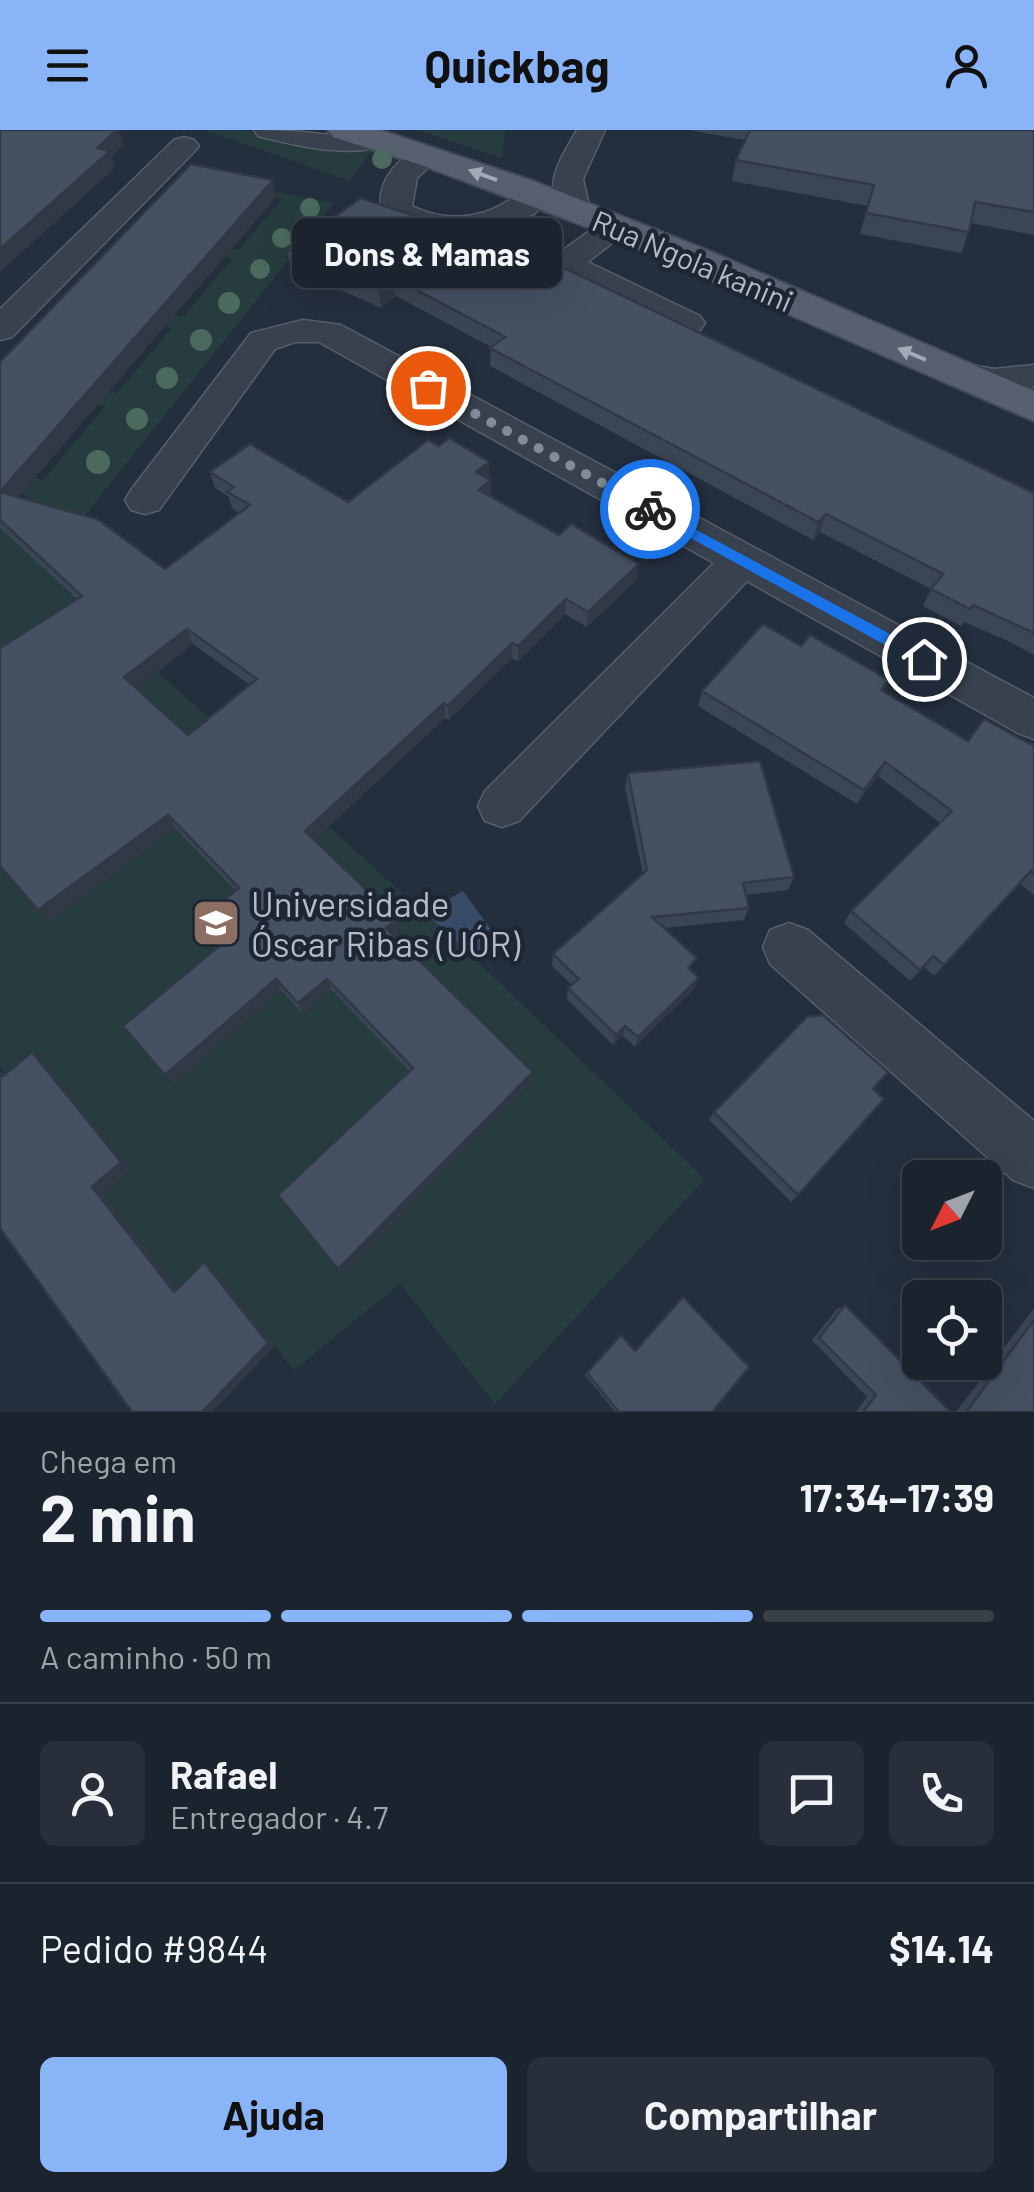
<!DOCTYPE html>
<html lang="pt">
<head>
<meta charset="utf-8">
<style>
	:root { --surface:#1b232e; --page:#282f3a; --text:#f1f3f6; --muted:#a0a4aa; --line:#39404a; --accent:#8ab4f8 }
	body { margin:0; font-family:Barlow,sans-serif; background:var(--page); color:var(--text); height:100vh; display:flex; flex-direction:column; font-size:38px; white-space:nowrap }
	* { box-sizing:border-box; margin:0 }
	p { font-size:32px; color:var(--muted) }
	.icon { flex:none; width:55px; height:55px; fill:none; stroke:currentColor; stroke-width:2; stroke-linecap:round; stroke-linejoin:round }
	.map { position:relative; height:1282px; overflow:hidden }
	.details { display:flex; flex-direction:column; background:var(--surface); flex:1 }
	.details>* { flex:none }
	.needle { width:65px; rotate:228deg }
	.tools { position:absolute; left:902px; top:1030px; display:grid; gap:20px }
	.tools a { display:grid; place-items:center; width:100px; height:100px; border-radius:15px; background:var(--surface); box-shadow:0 10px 40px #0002,0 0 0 2px var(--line); font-size:50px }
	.pin { position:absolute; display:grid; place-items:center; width:85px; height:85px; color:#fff; margin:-42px; border:5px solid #fff; border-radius:50%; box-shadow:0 2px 10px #0007 }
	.courier { position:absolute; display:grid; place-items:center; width:100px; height:100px; margin:-50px; border:8px solid #1a73e8; border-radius:50%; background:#fff; color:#222; box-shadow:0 2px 12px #0007 }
	.bubble { position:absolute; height:70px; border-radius:15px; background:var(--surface); box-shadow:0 10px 40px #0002,0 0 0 2px var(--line); font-size:32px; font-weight:700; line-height:70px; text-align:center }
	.headline em { font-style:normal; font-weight:700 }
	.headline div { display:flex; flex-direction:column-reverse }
	.headline { display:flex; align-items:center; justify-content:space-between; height:170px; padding:0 40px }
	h1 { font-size:65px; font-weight:700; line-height:75px }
	.bar { display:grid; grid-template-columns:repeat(4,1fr); gap:15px 10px; align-content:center; height:120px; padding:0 40px }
	.bar i { height:12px; border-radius:8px; background:var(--line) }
	.bar .active { background:var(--accent) }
	.bar p { grid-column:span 4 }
	.line { display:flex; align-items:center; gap:25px; padding:0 40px; border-top:2px solid var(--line) }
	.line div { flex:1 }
	.round { display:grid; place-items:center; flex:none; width:105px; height:105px; border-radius:15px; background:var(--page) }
	.primary-button { display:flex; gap:20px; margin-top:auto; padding:20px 40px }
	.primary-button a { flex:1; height:115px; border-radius:15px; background:var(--accent); color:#111; font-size:40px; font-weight:700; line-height:115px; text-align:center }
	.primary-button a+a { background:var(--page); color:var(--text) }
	header { display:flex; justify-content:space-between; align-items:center; height:130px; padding:0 40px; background:var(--accent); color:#111; font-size:45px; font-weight:700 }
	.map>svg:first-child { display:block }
	.green { fill:#263c3f }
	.water { fill:#394c67 }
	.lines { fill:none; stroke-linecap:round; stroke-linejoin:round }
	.minor-casing { stroke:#565f6c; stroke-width:3 }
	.major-casing { stroke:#414a57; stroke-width:4 }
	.minor { fill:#38414e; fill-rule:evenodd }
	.major { fill:#56606e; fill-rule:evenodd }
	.tree { fill:#4b6a5d }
	.wall { fill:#3b4654; fill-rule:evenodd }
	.shaded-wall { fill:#303945 }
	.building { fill:#455162; stroke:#303945; stroke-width:2.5; fill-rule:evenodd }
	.oneway { fill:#a1aab7 }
	.route { fill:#1a73e8 }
	.done { stroke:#828b98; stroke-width:10; stroke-dasharray:0 18 }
	.labels { text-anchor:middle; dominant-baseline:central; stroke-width:9; stroke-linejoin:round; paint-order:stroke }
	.far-street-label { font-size:30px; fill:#b4bcc9; stroke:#1d2633 }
	.poi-label { font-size:35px; fill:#b4bcc9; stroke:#1d2633; text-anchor:start }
</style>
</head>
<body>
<header><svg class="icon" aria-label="menu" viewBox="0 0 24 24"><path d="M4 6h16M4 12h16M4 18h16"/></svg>Quickbag<svg class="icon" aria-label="person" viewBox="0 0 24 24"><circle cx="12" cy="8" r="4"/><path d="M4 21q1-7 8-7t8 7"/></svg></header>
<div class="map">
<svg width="1034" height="1282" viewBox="0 0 1034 1282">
	<rect width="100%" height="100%" fill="#242f3e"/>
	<!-- green -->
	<g class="green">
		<path d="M205 0H245L288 16 314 20H372L350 51Z"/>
		<path d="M418 0H505L502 28Z"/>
		<path d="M196 46 334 73 43 438 476 830 705 1049 495 1274 400 1154 294 1240 213 1138 183 1166 103 1064 131 1039 44 933 15 955 0 936V400L29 366 0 358V339L43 350 106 276 2 250 65 251 117 263 172 198 73 175 134 176 183 187 232 129 137 109 192 110 239 120 282 69 192 50Z"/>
	</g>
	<!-- water -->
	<path class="water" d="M463 761 500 812 476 830 424 782Z"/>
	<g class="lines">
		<!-- minor casing -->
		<g class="minor-casing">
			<g id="minor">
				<path d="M254 0C277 0 298 1 320 4 343 6 365 0 387 4L392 10 387 16C343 27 301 17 258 6Z"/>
				<path d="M577 0H605L583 49 590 80 585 87H563C541 55 560 30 577 0Z"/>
				<path d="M184 7 194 10 199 16 194 22 12 207 0 210V179L174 10Z"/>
				<path d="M427 16 437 19 442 25 417 48 412 76C451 95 494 88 525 57H547L551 64 534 84 507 94 563 120 605 90H627L632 97 588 132 700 186 705 193 700 200 688 204 676 200 470 100C446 116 410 99 386 88 368 59 399 23 427 16Z"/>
				<path d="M303 190 341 195 1034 568V609L1018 603 747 451 519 691 502 697 485 691 478 676 485 661 714 433 319 212H295L275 219 159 380 145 384 131 380 125 370 131 360 251 203Z"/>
				<path d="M955 232 994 239 1034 235V257L994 262 942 251 937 243 942 235Z"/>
				<path d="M789 793 808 800 1034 991V1058L1013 1050 770 834 763 817 770 800Z"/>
			</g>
		</g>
		<!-- major casing -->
		<g class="major-casing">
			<path id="major" d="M328 0H380L533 51 707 120 1034 261V291L595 100 421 35 333 7Z"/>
		</g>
		<!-- minor -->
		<use href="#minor" class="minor"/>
		<!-- major -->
		<use href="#major" class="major"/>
	</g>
	<!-- trees -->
	<g class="tree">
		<circle cx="382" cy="29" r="10"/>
		<circle cx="310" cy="78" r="10"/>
		<circle cx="282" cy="108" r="10"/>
		<circle cx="260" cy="139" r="10"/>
		<circle cx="229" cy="173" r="11"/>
		<circle cx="201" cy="210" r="11"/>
		<circle cx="167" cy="248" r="11"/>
		<circle cx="137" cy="289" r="11"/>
		<circle cx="98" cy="332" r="12"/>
	</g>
	<!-- wall -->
	<g class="wall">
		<path d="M688 0H1034V105L971 93 962 123 860 104 868 76 732 51 736 30 745 10Z"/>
		<path d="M276 67 18 367 165 439 240 383 232 378 229 367 215 358 210 342 348 372 489 348 491 366 637 449 587 497 565 484 518 531 512 528 449 590 445 588 314 710 399 801 393 806 533 942V951L343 1144 409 941 331 859 303 884 281 860 174 954 231 806 218 792 211 780 236 761 175 698 49 792 77 469 0 398V232ZM193 514 250 555 188 605 136 558Z"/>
		<path d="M361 68 1034 363V525L1008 511 964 492 961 496 923 476 931 459 820 402 813 410 490 236 491 217 396 166 381 178 291 138 287 120Z"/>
		<path d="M801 516 968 611 1034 616V765L1020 754 934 846 924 837 910 851 844 793 851 781 940 693 878 646 857 674 698 576 702 561Z"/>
		<path d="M628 643 794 747 788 760 746 765 749 778 744 790 664 798 692 840 691 841 694 859 635 917 623 906 613 915 567 869 568 858 572 855 552 836 553 824 643 744 625 657Z"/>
		<path d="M873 959 798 1065 791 1072 709 990 714 982Z"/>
		<path d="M845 1175 951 1282H856L867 1267 812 1210 837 1179Z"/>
		<path d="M1034 1178V1282H956Z"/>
		<path d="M621 1205 635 1221 712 1282H615L585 1245Z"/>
	</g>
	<!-- shaded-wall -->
	<g class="shaded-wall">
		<path d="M117 0H119L124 15 112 26 115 38 0 142V119L97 18Z"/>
		<path d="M273 50 276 67 8 378 0 362Z"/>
		<path d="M394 148 396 166 381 178 379 160Z"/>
		<path d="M489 332V348L477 358 476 342Z"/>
		<path d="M491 350V366L479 360Z"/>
		<path d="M826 384 820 402 813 410 818 392Z"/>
		<path d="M639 434 637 449 587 497 588 482Z"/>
		<path d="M566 469 565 484 518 531V516Z"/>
		<path d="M187 499 193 514 132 562 124 547Z"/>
		<path d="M512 513V528L449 590 448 576Z"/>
		<path d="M444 573 445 588 310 714 305 701Z"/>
		<path d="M885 632 878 646 857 674 864 660Z"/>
		<path d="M168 685 175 698 49 792 38 780Z"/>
		<path d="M397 789 399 801 389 810 386 798Z"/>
		<path d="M699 848 694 859 635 917 638 907Z"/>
		<path d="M276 849 281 860 174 954 165 945Z"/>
		<path d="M327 849 331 859 303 884 298 873Z"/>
		<path d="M625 896 623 906 613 915 616 905Z"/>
		<path d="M32 922 44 932 131 1040 103 1064 183 1166 174 1162 92 1057Z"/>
		<path d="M533 942V951L343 1144 338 1139Z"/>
		<path d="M204 1132 213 1138 275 1216 212 1282H202Z"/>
	</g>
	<!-- building -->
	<g class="building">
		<path d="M0 0H117L97 18 110 21 0 119Z"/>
		<path d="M750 0H1034V82L975 72 969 102 866 83 874 55 736 30Z"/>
		<path d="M191 34 273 50 0 362V232Z"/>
		<path d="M361 68 475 106 485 100 1034 363V503L973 475 970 479 931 459 943 444 826 384 818 392 490 218 505 207 394 148 379 160 287 120Z"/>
		<path d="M449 308 489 332 476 342 491 350 479 360 559 405 571 394 639 434 588 482 566 469 518 516 512 513 448 576 444 573 305 701 397 789 386 798 533 942 338 1139 278 1065 413 938 327 849 298 873 276 849 165 945 123 896 234 804 211 780 239 758 168 685 38 780 0 736V518L82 466 0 390V362L97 389 165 439 250 375 227 362 234 357 210 342 250 314 348 372 428 310 439 316ZM187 499 257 549 188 605 124 547Z"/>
		<path d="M763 494 801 516 810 505 889 550 881 560 968 611 984 589 1034 616V743L1031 741 944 835 933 826 920 840 851 781 952 681 885 632 864 660 702 561Z"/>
		<path d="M760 631 794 747 743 753 749 778 652 787 697 828 688 838 699 848 638 907 625 896 616 905 568 858 579 849 553 824 647 740 628 643Z"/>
		<path d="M823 885 888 942 873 959 884 969 798 1065 714 982 807 887Z"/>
		<path d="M32 922 121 1032 92 1057 174 1162 204 1132 268 1213 202 1282H132L0 1098V942L3 946Z"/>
		<path d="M683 1167 749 1237 712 1282H619L587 1243 621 1205 635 1221Z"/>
		<path d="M845 1175 951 1282H863L876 1265 819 1208Z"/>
		<path d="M1034 1190V1282H966Z"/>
	</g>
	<!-- one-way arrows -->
	<defs><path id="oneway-solid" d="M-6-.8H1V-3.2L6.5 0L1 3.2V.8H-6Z" transform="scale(2.5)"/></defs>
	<g class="oneway">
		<use href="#oneway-solid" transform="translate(483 45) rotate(-160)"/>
		<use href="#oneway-solid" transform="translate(912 224) rotate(-157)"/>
	</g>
	<!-- route -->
	<path class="route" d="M650 375 929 525V533H918L645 383V376Z"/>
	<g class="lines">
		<!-- done -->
		<path class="done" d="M428 258 650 379"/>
	</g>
	<!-- icons -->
	<defs>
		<g id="university-square" transform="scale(2.5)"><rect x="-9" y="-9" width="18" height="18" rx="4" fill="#8d6e63" stroke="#1d2633"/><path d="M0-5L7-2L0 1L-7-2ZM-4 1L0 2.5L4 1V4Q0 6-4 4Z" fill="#fff"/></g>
	</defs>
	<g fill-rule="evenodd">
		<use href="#university-square" x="216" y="793"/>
	</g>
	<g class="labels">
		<!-- far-street labels -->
		<g class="far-street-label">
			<text transform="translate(693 130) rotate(23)">Rua Ngola kanini</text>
		</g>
		<!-- poi labels -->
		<g class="poi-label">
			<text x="251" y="773">Universidade<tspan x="251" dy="40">Óscar Ribas (UÓR)</tspan></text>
		</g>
	</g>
</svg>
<div class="tools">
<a><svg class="needle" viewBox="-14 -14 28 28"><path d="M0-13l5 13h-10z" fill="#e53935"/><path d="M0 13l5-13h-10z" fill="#a0a4aa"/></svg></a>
<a><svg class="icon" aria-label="locate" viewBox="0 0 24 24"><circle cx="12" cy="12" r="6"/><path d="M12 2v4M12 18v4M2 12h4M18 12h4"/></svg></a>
</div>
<div class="pin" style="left:428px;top:258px;background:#ea580c"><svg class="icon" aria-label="bag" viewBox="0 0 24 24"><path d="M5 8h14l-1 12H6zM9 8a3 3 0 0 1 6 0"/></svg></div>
<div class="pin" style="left:924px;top:529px;background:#1f2937"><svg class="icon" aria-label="home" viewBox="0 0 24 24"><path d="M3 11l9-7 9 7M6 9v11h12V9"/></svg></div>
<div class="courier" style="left:650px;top:379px"><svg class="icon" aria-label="bike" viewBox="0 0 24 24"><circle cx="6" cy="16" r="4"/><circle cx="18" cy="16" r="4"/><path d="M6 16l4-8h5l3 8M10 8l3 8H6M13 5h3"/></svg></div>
<div class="bubble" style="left:292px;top:88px;width:270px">Dons &amp; Mamas</div>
</div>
<section class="details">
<div class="headline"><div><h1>2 min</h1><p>Chega em</p></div><em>17:34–17:39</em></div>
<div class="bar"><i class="active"></i><i class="active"></i><i class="active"></i><i></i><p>A caminho · 50 m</p></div>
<div class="line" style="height:180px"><a class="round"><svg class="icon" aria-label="person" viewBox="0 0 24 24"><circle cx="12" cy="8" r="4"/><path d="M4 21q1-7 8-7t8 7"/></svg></a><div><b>Rafael</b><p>Entregador · 4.7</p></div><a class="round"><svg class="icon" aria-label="chat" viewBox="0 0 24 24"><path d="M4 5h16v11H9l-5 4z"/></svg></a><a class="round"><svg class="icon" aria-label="phone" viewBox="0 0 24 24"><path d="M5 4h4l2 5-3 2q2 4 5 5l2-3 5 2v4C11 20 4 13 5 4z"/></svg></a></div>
<div class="line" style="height:130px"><div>Pedido #9844</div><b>$14.14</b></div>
<div class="primary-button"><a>Ajuda</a><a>Compartilhar</a></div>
</section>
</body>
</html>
